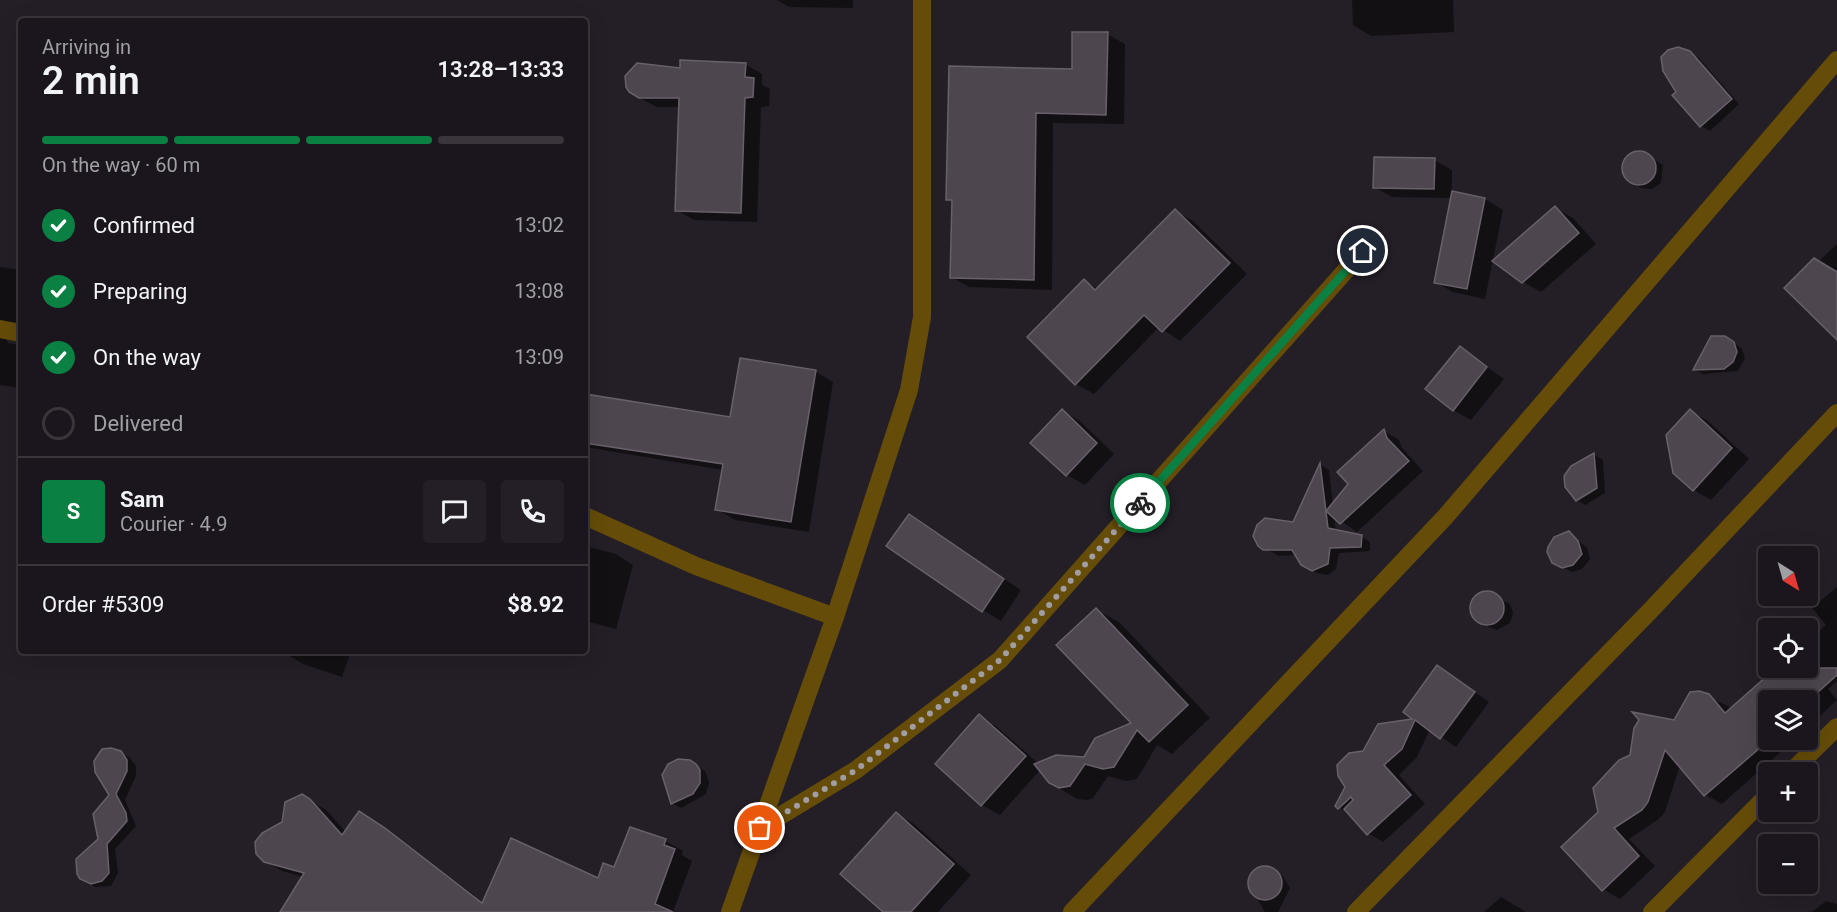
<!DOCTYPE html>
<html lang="en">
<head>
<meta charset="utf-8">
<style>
	:root { --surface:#1b161d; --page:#241f26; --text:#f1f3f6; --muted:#a09fa4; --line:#39353b; --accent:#0b8043 }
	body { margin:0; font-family:Roboto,sans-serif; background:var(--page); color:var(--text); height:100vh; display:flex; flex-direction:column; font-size:22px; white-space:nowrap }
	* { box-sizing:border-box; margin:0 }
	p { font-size:20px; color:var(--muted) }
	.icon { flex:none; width:33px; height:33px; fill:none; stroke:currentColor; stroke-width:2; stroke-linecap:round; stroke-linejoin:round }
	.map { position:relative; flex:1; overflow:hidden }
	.drawer { position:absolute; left:18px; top:18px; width:570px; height:636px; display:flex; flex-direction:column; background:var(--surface); border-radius:6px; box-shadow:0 6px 24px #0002,0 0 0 2px var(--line) }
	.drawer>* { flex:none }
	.needle { width:39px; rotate:143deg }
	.controls { position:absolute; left:1758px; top:546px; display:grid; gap:12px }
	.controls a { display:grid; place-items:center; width:60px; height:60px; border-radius:6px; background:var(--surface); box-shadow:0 6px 24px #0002,0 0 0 2px var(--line); font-size:30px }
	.pin { position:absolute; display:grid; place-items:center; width:51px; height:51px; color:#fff; margin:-26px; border:3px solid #fff; border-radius:50%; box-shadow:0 2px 6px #0007 }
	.courier { position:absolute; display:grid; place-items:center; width:60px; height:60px; margin:-30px; border:4px solid #0b8043; border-radius:50%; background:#fff; color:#222; box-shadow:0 2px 8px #0007 }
	.summary em { font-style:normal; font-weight:600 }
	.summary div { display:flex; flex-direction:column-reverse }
	.summary { display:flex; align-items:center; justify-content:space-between; height:102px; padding:0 24px }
	h1 { font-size:39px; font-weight:600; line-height:45px }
	.bar { display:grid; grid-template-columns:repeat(4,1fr); gap:9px 6px; align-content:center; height:72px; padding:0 24px }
	.bar i { height:8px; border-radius:4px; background:var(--line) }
	.bar .selected { background:var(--accent) }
	.bar p { grid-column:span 4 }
	.line { display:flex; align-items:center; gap:15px; padding:0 24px; border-top:2px solid var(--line) }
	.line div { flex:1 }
	.round { display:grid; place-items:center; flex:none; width:63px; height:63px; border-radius:6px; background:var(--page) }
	ol { padding:0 24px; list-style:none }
	li { display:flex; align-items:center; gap:18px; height:66px }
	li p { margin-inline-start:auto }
	li .icon { padding:6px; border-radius:50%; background:var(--accent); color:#fff; stroke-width:4 }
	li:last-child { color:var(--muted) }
	li i { width:33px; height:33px; border:3px solid var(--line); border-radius:50% }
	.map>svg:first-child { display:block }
	.shadow { fill:#0007 }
	.building { fill:#4d464f; stroke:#68606a; stroke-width:1.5 }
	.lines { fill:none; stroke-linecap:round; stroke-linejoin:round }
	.street { stroke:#654c08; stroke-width:18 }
	.done { stroke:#a19da4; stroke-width:6; stroke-dasharray:0 10.8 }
	.route { stroke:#0b8043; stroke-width:8 }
</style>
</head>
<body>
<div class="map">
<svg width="1837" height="912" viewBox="0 0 1837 912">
	<rect width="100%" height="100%" fill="#241e27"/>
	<!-- shadow -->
	<g class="shadow">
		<path d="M777 0H853V8L789 7Z"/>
		<path d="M1352 0H1453L1454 32 1371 36 1353 25Z"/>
		<path d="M1107 34 1125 44 1124 124 1053 123 1052 290 969 287 951 277 954 202 948 199Z"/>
		<path d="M1689 52 1699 58 1739 104 1710 131 1701 126 1678 92Z"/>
		<path d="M745 64 762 74V85L770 89 769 106 761 107 757 222 694 220 677 210 680 107H657L634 95 626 81 629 71 638 65 681 70Z"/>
		<path d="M1634 153 1644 154 1663 165 1661 183 1652 189 1641 188 1627 179 1623 169 1626 160Z"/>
		<path d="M1434 160 1452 170V193L1485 199 1503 210 1485 299 1453 292 1435 282 1452 198 1392 197 1374 187Z"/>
		<path d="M1555 208 1573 218 1596 244 1541 292 1523 282Z"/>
		<path d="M1175 211 1193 221 1247 274 1180 341 1159 327 1094 394 1076 384 1085 281 1098 289Z"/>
		<path d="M1837 244V338L1818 262Z"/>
		<path d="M0 267 21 270V327L6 338 8 343 21 345V388L0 385Z"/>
		<path d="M1734 343 1742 349 1745 358 1738 371 1703 374 1695 370Z"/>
		<path d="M1461 348 1504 379 1471 420 1453 410Z"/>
		<path d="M816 372 833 382 809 532 735 520 717 509 723 470 585 447V395L731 418Z"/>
		<path d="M1062 411 1080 421 1114 454 1085 485 1067 475Z"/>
		<path d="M1690 411 1708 421 1749 459 1711 500 1694 490Z"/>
		<path d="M1384 431 1399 440 1402 448 1423 471 1357 532 1334 516 1336 532 1361 536 1370 542V551L1339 553 1336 569 1328 575 1317 573 1307 568 1296 555 1279 556 1259 545 1258 526 1271 519 1294 523 1321 465 1329 470 1333 505 1350 484Z"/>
		<path d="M1594 455 1603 460 1605 493 1585 505 1577 500 1572 467Z"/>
		<path d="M909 516 1021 590 1001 621 983 610Z"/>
		<path d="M1569 532 1587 548 1590 559 1582 569 1572 572 1562 567Z"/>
		<path d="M585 546 616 554 633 565 616 629 585 621Z"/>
		<path d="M1837 587V681L1828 689 1837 700 1808 727V700H1768V740H1794L1722 804 1705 795 1680 765 1665 812 1659 819 1629 839 1655 866 1620 899 1603 889 1599 812 1631 756 1674 722 1699 692 1732 708 1778 668H1808V641L1826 625 1812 608Z"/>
		<path d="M1485 592 1510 604 1513 613 1510 623 1497 630 1479 623 1472 612 1473 602Z"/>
		<path d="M1096 610 1119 622 1210 718 1172 754 1157 745 1137 779 1126 781 1108 776 1093 798 1088 800 1077 799 1054 785 1041 769 1000 815 982 805 979 716 997 727 1039 764 1085 758 1133 724Z"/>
		<path d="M281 651H351L342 677 303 664Z"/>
		<path d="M1438 667 1489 702 1456 747 1430 729 1417 757 1399 775 1425 804 1383 842 1368 833 1350 814 1337 806 1379 726 1416 719Z"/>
		<path d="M121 753 130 758 136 766V776L125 800 136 826 115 849 118 873 111 886 95 887 86 882Z"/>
		<path d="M690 762 705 771 709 782 706 794 681 808 672 803 663 780 666 770Z"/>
		<path d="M302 796 326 810 346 832 374 822 475 896 463 912H281L304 877 282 871 265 861 283 823 284 808 291 799Z"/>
		<path d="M896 814 914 824 971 875 938 912H885Z"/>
		<path d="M665 841 683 851 682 855 692 861 673 912H479L599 880Z"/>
		<path d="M1262 866 1283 876 1290 888 1278 912H1265L1249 884V876Z"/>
		<path d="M1501 897 1523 910 1525 912H1484Z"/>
		<path d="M1826 901 1837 904V912H1812Z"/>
	</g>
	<!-- building -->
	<g class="building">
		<path d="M1072 32H1108L1106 115 1036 113 1034 280 950 278 952 200H946L949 66 1072 69Z"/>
		<path d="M1678 47 1690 51 1732 99 1700 127 1672 95 1676 92 1663 71 1661 57 1668 50Z"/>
		<path d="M680 60 746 63 745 77 754 78 753 97 745 98 741 213 675 211 679 98H639L629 92 626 87 625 76 637 63 680 68Z"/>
		<circle cx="1639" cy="168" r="17"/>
		<path d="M1374 157 1435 158 1434 189 1373 188Z"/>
		<path d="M1452 191 1485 198 1467 289 1434 283Z"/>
		<path d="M1555 206 1579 233 1522 283 1492 261Z"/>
		<path d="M1175 209 1230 263 1162 332 1144 315 1075 385 1027 337 1084 279 1095 290Z"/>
		<path d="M1814 258 1837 272V340L1784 288Z"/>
		<path d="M1711 336H1725L1734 342 1737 352 1733 362 1724 369 1693 370Z"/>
		<path d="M1460 346 1487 367 1453 411 1425 389Z"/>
		<path d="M740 358 816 370 791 522 715 510 723 464 585 443V394L730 417Z"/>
		<path d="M1062 409 1097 443 1066 476 1030 443Z"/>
		<path d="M1690 409 1732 448 1693 491 1673 473 1666 435Z"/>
		<path d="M1384 429 1387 438 1409 461 1340 524 1326 511 1348 484 1337 472Z"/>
		<path d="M1594 453 1597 488 1576 501 1565 487 1564 476 1571 466Z"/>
		<path d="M1320 463 1328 528 1362 535 1361 547 1330 548 1328 564 1312 571 1301 565 1292 550H1263L1258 546 1253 536 1257 525 1265 518 1293 522Z"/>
		<path d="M909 514 1004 579 982 612 886 546Z"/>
		<path d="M1569 531 1578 541 1582 554 1573 565 1562 568 1552 563 1547 552 1548 547 1554 537Z"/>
		<circle cx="1487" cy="608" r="17"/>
		<path d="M1096 608 1188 705 1149 742 1137 730 1114 767 1103 769 1085 764 1070 786 1059 788 1049 783 1034 764 1056 755 1084 757 1095 738 1131 723 1056 645Z"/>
		<path d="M1437 665 1475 692 1440 739 1415 720 1402 749 1384 765 1411 795 1367 835 1344 809 1353 800 1351 797 1338 809 1335 806 1345 787 1338 776 1337 765 1349 753 1363 751 1378 724 1412 719 1403 712Z"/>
		<path d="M1776 668H1837V675L1808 701 1768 700V741L1704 796 1665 750 1648 802 1642 810 1614 828 1639 856 1602 891 1561 847 1598 812 1593 788 1619 760 1630 755 1634 728 1639 720 1632 712 1674 720 1690 692 1699 691 1709 694 1725 713Z"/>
		<path d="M979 714 1026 756 981 806 935 764Z"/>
		<path d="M111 748 121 751 127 760V771L116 794 126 813 127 821 107 844 109 873 102 881 91 884 80 879 77 874 76 859 98 839 93 814 109 795 95 772 94 761 102 749Z"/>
		<path d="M678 759 690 760 696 764 700 770V783L693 794 671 804 662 775 668 764Z"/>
		<path d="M302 794 310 799 342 835 359 811 385 828 482 903 511 838 598 878 603 863 614 867 630 827 666 839 664 845 675 849 655 904 673 912H280L304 873 264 862 256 854 255 842 262 833 282 822 285 802Z"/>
		<path d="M896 812 954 864 911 912H883L840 874Z"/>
		<circle cx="1265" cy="883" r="17"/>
	</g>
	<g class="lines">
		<!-- street -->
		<g class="street">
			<path d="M0 329 21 333"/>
			<path d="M585 516 696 566 835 617"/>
			<path d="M1791 772 1837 727"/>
			<path d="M760 828 856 770 1000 660 1363 251"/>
			<path d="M730 912 835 617 909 390 922 317V0"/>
			<path d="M1072 912 1446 516 1837 60"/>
			<path d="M1356 912 1649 612 1837 413"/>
			<path d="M1652 912 1768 795"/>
		</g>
	</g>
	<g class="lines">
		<!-- done -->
		<path class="done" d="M760 828 856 770 1000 660 1140 503"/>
		<!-- route -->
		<path class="route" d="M1140 503 1363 251"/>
	</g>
</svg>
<div class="controls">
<a><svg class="needle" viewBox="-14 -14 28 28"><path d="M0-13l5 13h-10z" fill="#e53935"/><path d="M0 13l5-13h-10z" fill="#a09fa4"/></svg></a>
<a><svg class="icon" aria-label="locate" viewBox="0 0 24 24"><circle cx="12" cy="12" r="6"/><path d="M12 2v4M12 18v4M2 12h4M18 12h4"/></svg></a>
<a><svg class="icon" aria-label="layers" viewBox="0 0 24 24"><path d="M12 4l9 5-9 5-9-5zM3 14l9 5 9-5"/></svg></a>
<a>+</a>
<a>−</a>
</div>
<div class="pin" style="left:760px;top:828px;background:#ea580c"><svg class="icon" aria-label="bag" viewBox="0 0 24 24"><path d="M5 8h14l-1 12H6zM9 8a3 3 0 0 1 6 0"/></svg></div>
<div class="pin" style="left:1363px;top:251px;background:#1f2937"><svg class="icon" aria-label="home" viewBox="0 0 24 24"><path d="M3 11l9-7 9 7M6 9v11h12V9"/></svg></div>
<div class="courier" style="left:1140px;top:503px"><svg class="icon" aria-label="bike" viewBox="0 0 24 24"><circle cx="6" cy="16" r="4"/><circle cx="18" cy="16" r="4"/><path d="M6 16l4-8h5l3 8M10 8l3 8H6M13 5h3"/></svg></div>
<section class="drawer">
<div class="summary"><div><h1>2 min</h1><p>Arriving in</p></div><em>13:28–13:33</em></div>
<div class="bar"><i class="selected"></i><i class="selected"></i><i class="selected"></i><i></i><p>On the way · 60 m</p></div>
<ol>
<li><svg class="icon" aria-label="check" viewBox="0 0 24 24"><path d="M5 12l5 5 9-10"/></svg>Confirmed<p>13:02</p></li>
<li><svg class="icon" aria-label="check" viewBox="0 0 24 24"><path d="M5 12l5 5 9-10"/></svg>Preparing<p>13:08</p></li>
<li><svg class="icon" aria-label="check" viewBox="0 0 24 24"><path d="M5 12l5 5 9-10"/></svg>On the way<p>13:09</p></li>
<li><i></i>Delivered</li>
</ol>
<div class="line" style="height:108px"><b class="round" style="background:var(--accent);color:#fff">S</b><div><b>Sam</b><p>Courier · 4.9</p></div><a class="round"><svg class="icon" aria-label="chat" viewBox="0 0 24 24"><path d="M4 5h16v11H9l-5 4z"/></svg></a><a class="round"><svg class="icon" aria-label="phone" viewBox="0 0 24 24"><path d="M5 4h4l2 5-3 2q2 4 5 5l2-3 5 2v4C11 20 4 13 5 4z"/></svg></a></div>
<div class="line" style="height:78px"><div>Order #5309</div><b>$8.92</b></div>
</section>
</div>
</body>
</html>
